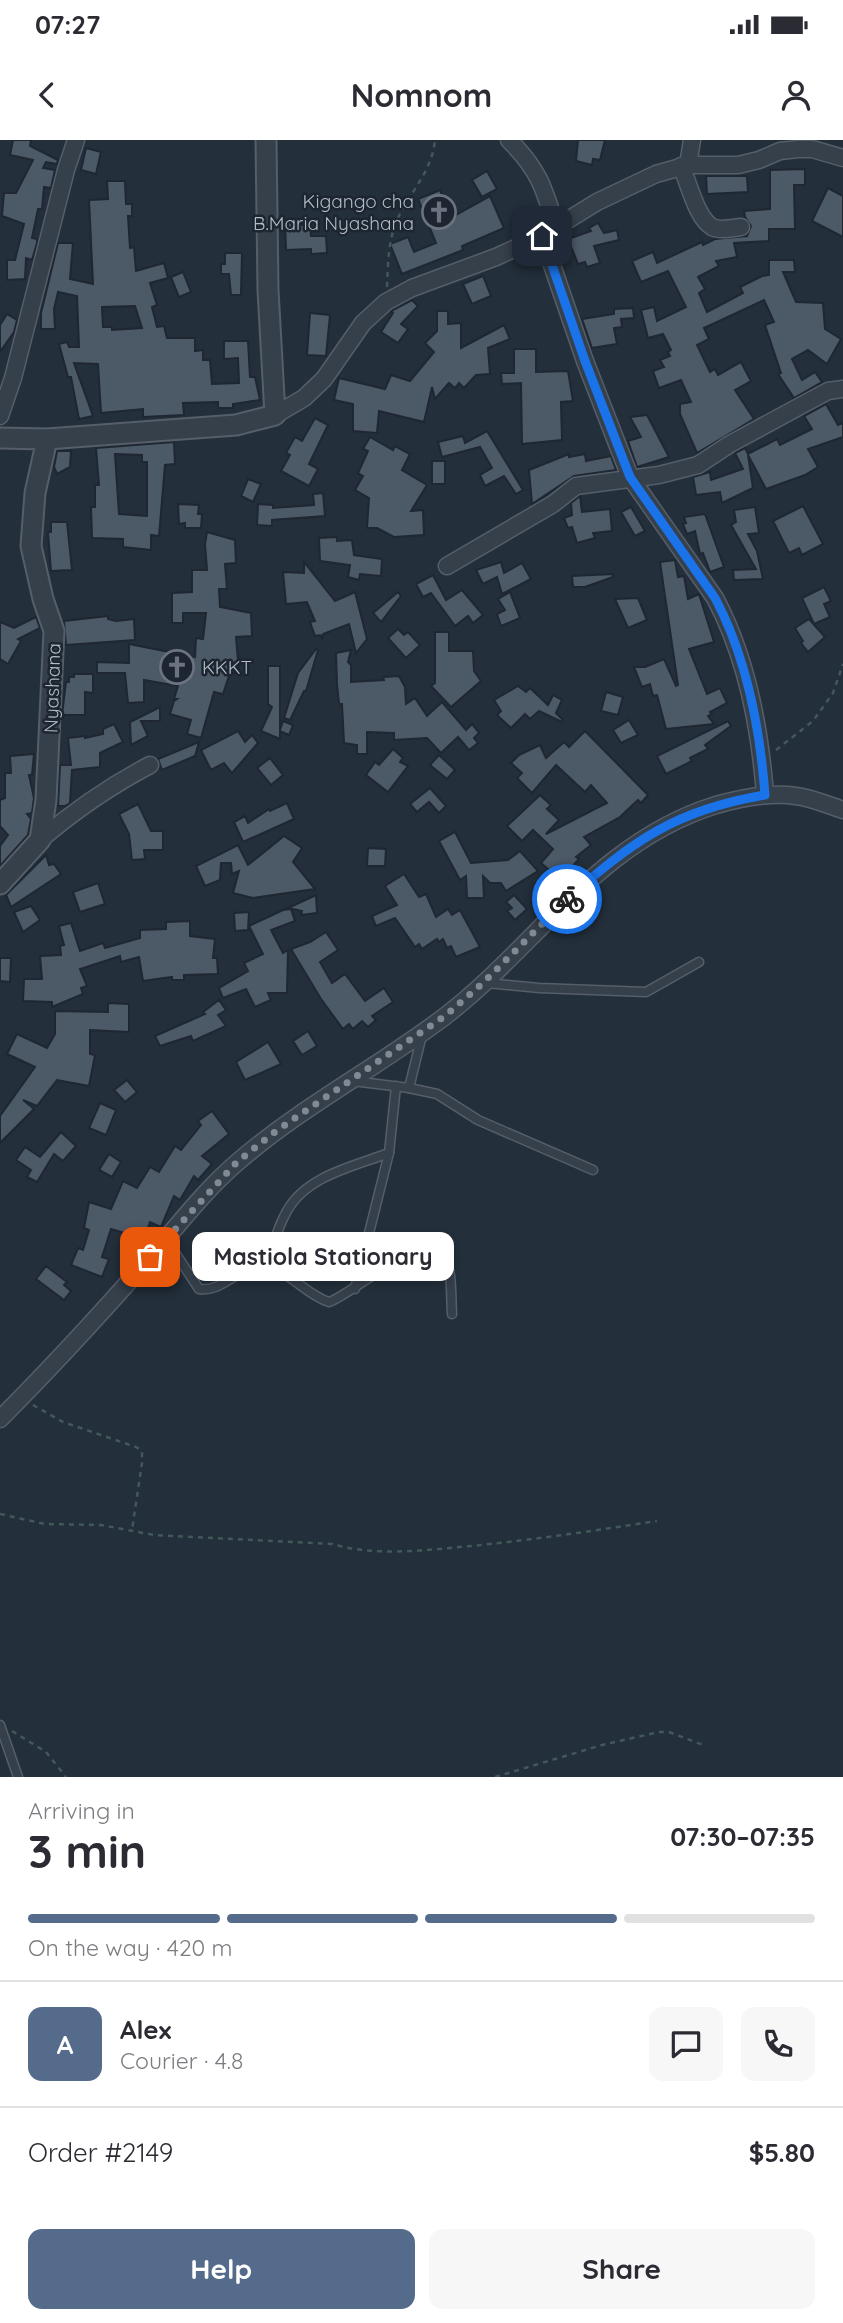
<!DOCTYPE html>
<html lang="en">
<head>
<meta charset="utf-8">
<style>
	:root { --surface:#fff; --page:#f7f7f7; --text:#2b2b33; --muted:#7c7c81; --line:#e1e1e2; --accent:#556b8b }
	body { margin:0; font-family:Quicksand,sans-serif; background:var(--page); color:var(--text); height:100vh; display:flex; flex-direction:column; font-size:26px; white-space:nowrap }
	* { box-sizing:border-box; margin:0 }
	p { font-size:23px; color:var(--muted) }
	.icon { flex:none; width:38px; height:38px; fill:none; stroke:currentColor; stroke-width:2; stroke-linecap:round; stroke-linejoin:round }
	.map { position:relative; height:1637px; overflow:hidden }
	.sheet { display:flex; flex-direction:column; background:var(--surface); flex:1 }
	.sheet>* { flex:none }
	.pin { position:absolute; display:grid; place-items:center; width:60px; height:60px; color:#fff; margin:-30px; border-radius:14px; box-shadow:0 4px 10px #0006 }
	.courier { position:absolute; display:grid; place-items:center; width:70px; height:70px; margin:-35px; border:5px solid #1a73e8; border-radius:50%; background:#fff; color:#222; box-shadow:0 2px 9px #0007 }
	.bubble { position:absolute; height:49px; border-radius:14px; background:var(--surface); box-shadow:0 4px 10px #0003; font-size:23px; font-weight:700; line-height:49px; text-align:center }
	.overview em { font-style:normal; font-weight:700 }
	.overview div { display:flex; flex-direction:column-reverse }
	.overview { display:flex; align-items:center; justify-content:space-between; height:119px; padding:0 28px }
	h1 { font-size:46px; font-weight:700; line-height:52px }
	.bar { display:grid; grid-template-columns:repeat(4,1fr); gap:10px 7px; align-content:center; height:84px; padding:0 28px }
	.bar i { height:9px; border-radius:5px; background:var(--line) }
	.bar .on { background:var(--accent) }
	.bar p { grid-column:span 4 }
	.line { display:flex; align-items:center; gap:18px; padding:0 28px; border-top:2px solid var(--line) }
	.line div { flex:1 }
	.round { display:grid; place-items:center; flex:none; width:74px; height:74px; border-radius:14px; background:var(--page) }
	.button { display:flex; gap:14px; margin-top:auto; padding:14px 28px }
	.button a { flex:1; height:80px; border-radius:14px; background:var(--accent); color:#fff; font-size:28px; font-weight:700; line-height:80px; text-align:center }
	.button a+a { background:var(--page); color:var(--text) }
	.status { display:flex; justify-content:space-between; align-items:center; height:49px; padding:0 35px; background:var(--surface); direction:ltr }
	.status svg { height:19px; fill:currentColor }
	header { display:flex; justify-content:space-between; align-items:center; height:91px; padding:0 28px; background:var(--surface); font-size:32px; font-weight:700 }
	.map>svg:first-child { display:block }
	.building { fill:#4c5967; stroke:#1e2732; stroke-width:2; fill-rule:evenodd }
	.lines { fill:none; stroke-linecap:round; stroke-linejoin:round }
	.service-casing { stroke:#555e69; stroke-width:11 }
	.minor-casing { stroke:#555e69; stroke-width:19 }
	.tertiary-casing { stroke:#555e69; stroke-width:23 }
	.path { stroke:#425859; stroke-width:2.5; stroke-dasharray:5 5; stroke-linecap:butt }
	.service { stroke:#36404b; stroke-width:8 }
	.minor { stroke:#36404b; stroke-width:16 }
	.tertiary { stroke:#36404b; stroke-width:19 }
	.done { stroke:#808a96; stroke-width:7; stroke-dasharray:0 12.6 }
	.route { stroke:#1a73e8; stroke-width:9 }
	.labels { text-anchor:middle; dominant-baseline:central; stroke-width:5; stroke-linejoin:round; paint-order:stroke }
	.poi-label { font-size:19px; fill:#b2bbc7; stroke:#1c2530; text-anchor:end }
	.street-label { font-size:19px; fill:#b2bbc7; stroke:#1c2530 }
</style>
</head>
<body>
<div class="status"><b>07:27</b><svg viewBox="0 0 49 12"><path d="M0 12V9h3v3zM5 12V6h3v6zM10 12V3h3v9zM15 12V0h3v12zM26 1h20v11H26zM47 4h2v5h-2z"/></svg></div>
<header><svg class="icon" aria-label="back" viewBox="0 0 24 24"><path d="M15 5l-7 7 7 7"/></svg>Nomnom<svg class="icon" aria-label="person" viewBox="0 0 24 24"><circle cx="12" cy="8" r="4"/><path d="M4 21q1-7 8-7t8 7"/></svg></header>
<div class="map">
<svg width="843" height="1637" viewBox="0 0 843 1637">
	<rect width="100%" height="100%" fill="#232f3b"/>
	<!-- building -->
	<g class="building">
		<path d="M13 0H31L30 6 58 20 57 24 46 22 43 28 55 30 51 48 44 47 42 69H38L32 98 37 99V103L32 120 26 118 25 139 7 140V120H15L24 84 2 76 4 53H16L33 20 10 15Z"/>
		<path d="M578 0H605L600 20 593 19 592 25 576 21Z"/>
		<path d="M86 8 101 12 96 34 81 30Z"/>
		<path d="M805 29V45H794L795 89H769V101L734 103 737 117 716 121 719 126 698 137 705 149 699 153 707 172 743 153 740 147 762 136 769 135V120H794L795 132H783L796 162 823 163 825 189 841 199 827 224 808 210 792 219 802 240 815 232 822 242 794 258 778 234 781 233 765 185 774 182 764 160 704 188 709 199 697 205 710 232 715 229 718 235 741 222 751 241 735 250 754 279 697 313 680 274V264L691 262 681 240 659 248 653 231 664 227 660 220 670 216 668 212 671 210 663 194 648 198 641 170 654 167 657 181 686 167 668 131 641 142 632 121 653 112 657 123 702 102 703 105 715 99 747 96 751 86 745 77 744 71 770 69V30Z"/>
		<path d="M487 31 497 49 482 57 472 40Z"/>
		<path d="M706 36H747L748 52 707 54Z"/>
		<path d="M107 41H125L126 64H132V76H128L130 108 134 107 136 131 164 123 168 138 150 143 157 165 152 167 157 187 164 186 167 198H195V211L203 210V220H210L212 244 239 243 238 218 224 219V201H248L250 237H255L260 260 233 264V268H218V262L183 263 184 275 143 277V269L101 273 98 224 74 223 93 276 79 279 71 237H68L59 204 67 202 69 207H79L77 156 58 152 54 169 55 189H41V173L58 103H73L70 139 93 144 89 60 108 59ZM135 166 142 188 112 190V187H103L102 167Z"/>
		<path d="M828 48 843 56V97L812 81Z"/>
		<path d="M440 50 452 77 490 56 504 88 462 106 463 110 402 134 390 104 408 97 414 112 436 103 418 59Z"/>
		<path d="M297 80V85L310 84 311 96H326L327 113 311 114V109L286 110 285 81Z"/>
		<path d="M598 83 604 93 617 90 619 100 594 106 600 123 587 127 585 122 578 124 568 99 591 91 589 88Z"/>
		<path d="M225 113H242L241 155H231L229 134H221V124H225Z"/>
		<path d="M183 132 191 152 179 157 171 137Z"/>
		<path d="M483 136 491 156 472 164 463 144Z"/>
		<path d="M412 160 418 166 401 184 408 189 398 203 381 192 393 173 391 171Z"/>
		<path d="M633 168 634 178 621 179 622 187 614 188 617 204 592 208 582 179 614 174V169Z"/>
		<path d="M437 171H448V184L461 183V208L504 185 510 199 488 208 490 234 476 235 464 248 459 243 455 248 449 243 435 259 432 247 424 282 379 271 377 293 353 291V264L334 260 339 238 385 249 391 235 410 241 434 212 425 203 437 191Z"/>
		<path d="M310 173 330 175 326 216 307 215Z"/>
		<path d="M7 174 17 180 14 192 0 212V185Z"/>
		<path d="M514 209H536V232L568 231 573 261 561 262 562 300 522 304 521 243 502 244 501 233H514Z"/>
		<path d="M826 264 838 285 843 283V297L808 309 818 327 805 335 766 349 748 315 753 348 722 363 720 352 696 355 693 337 710 332 711 340 743 329 735 313 745 308 748 314 777 299 780 305 812 289 804 276Z"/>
		<path d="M647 275 669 317 637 327 628 301 641 297 630 277Z"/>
		<path d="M315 278 328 285 309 324 318 329 309 346 281 331 290 315 286 313 295 297 302 301Z"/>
		<path d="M487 291 523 350 516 354 504 336 485 346 480 335 492 328 480 307 442 317 438 302 463 296 465 303Z"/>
		<path d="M370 297 393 310 395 306 410 314 402 330 427 345 411 371 423 370 424 395 394 397 377 388H367L369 358 355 350 363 336 358 333 368 311 363 309Z"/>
		<path d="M174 302 175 324 165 325 159 396 151 395V410L123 407V399L92 398 91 367H95V345H99L96 308ZM115 314 142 315V322H147V376L119 374Z"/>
		<path d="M57 311H71L70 327 57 334 54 327Z"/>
		<path d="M569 314V317L585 314 586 321 611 316 616 330 574 336 532 364 529 330Z"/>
		<rect x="432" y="321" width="13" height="23"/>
		<path d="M248 339 261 344 253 362 241 356Z"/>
		<path d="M323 353 325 376 272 380V386L257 385 258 364 273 365V368L314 365 313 354Z"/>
		<path d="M580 356 582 372 610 369 612 391 593 393 595 398 577 403 572 387 568 388 564 378 572 375 571 363Z"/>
		<path d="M178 364 199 365 198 374H202L201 388H185V383L179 384Z"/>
		<path d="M803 366 823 404 802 415 799 408 789 413 773 381Z"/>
		<path d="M631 367 645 391 635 396 621 372Z"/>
		<path d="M755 367 759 393 748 394 757 411 763 439 734 440 733 430 756 429 731 385 736 382 734 370Z"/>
		<path d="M705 374 724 427 710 432 703 413 700 414 695 391 687 394 683 384 686 383 684 377Z"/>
		<path d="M51 382H67L72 430 51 431 48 392H51Z"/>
		<path d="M207 392 235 400 236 423 225 424 227 449H219L220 467 251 473 252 496 236 497 239 532 230 533 223 554 214 552 201 598 187 594 191 580 170 574 174 561 177 559H174L178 546 144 540V562L128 563 125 533H97V522L129 523V504L195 517 196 498 203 499 206 473H183V483H172V453L192 452V430H207L205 404Z"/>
		<path d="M337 397V401L352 400 354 415 382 419 381 436 360 434 359 440 348 437 350 425 320 421 319 398Z"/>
		<path d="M675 420 678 437 684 436 688 459 699 454 714 502 689 509 707 554 720 548 727 563 710 572 712 574 708 576 714 584 666 589 657 555 653 556 650 544 642 547 634 527H645L664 519 676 546 678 545 660 422Z"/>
		<path d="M304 422 335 461 355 452 367 499 356 513 349 484 323 494 322 498 320 495 315 496 310 482 315 481 307 462 286 464 283 432 304 433Z"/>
		<path d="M501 422 504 433 522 423 531 439 502 454 497 437 483 444 476 430Z"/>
		<path d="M613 434V437L585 447H573L572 436Z"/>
		<path d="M433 435 446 460 462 450 483 475 473 483 468 476 455 486 431 453 423 457 416 444Z"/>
		<path d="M824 447 831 461 824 464 830 477 814 484 802 458Z"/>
		<path d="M398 452 401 456 381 482 373 473Z"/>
		<path d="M510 452 520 478 501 486 497 474 505 470 498 459Z"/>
		<path d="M638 458 647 480 628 488 615 459Z"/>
		<path d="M108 476V479L116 481 134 479 135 500 66 505 64 481Z"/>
		<path d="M36 477 40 488 18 499 21 501 8 524 0 519V482L14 488Z"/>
		<path d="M809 479 825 497 808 512 801 503 803 501 795 488Z"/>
		<path d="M398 489 404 495 408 492 420 505 406 518 388 498Z"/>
		<path d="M435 492H449V511H473L474 531 481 541 451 567 431 546 435 543Z"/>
		<path d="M316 509 318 510 306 551H304L290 580 284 578 298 533Z"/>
		<path d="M351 510 348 522 351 525V542L384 540 383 537 399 536 405 547 406 564 415 558 427 576 442 562 466 590 472 584 479 593 474 598 478 603 469 610 458 597 441 613 427 598 394 600V593L367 592V614H357V605L344 603 342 564H339L337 544 336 513Z"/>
		<path d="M268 526H280V590L283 581 293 585 289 595 280 591V599L261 591 272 567 268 564Z"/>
		<path d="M74 534H93V553L85 552V575H62L66 542H69V537H74Z"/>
		<path d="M518 546 526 552 530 548 548 565 553 555 562 560 556 573 563 580 562 582 539 571 530 579 525 574 511 588 497 575 501 571 494 560Z"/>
		<path d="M606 552 623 557 618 575 601 571Z"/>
		<path d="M160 567V581H141L148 596 131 605 130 582Z"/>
		<path d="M629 580 638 595 621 603 613 590Z"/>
		<path d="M728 581 731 586 705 605 708 609 690 618 692 621 666 634 657 616Z"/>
		<path d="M114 584 123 602 100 613V627L72 630 70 663 65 666H58L60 625H71L68 598 85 596V598L103 594V589Z"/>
		<path d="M238 591 245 602 252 595 258 603 232 633 224 623 211 630 201 610Z"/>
		<path d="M585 591 648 655 641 663 638 660 620 677 584 697 591 705 576 717 579 719 564 736 559 732 556 736 541 723 553 709 533 690 522 701 507 686 540 655 551 665 547 669 559 680 546 694 607 663 591 645 585 652 556 625 532 653 517 638 522 633 511 623 519 615 540 605 546 618 564 602 569 607Z"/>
		<path d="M199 602 195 616 162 630 158 619Z"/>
		<path d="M393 609 403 618 400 622 408 626 388 652 366 635 375 622 379 625Z"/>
		<path d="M34 614 32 635H29L34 658 32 673 27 674 31 679 28 695 0 726V706L8 695 0 686V660L5 658V633H11L10 616Z"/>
		<path d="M439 615 455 630 447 639 430 625Z"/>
		<path d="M270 618 283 635 271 645 257 628Z"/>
		<path d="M430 648 446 666 439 673 429 662 417 672 410 664Z"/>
		<path d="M287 663 294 679 243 702 234 682 245 676 248 683 269 669 270 671Z"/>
		<path d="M138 664 151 691H163V710H144L145 719 132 720 129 694 119 674Z"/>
		<path d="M455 692 471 723 508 720 520 711 538 731 506 751 501 743H490L483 736 484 758H467L466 736 460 740 439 701Z"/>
		<path d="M284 696 302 708 293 722 315 749 253 758 233 753 239 731 232 734 231 723H221L220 740 205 746 196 726 238 705 248 725Z"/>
		<path d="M368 708 386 709 385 726H367Z"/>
		<path d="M46 715 49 725 54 724 61 734 11 767 6 755Z"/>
		<path d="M404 734 419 757 426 754 436 777 448 769 452 775 460 770 480 807 456 817 451 806 447 808 443 799 439 802 437 799 422 809 419 804 415 807 395 778 376 786 372 776 397 765 385 746Z"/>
		<path d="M98 743 105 764 80 772 73 752Z"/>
		<path d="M316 755 317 773 301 775 302 771 288 768Z"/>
		<path d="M514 755 527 769 515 780 507 771 512 768 506 762Z"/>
		<path d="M31 766 40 780 23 792 14 772Z"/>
		<path d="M291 769 295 781 271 790 283 813 288 810 287 853H268L271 860 255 867 246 849 223 858 219 848 248 831 244 823 263 814 249 786 283 770Z"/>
		<path d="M249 772 248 790 235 791 234 773Z"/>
		<path d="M190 781V796L215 799 213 818H217L218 834 184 835V840H172V837L143 841 139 817 121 822 120 816 80 829 87 846 81 848 83 854 52 867V862L23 861 24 839H42L40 816 61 815 60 806 64 805 59 786 71 783 80 811 103 803 105 808 140 798V790L166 789V782Z"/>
		<path d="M326 792 338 810 320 822 332 843 345 834 365 861 384 848 393 862 372 876 376 880 368 887 362 881 353 889 349 884 343 889 321 859 291 809 310 802Z"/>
		<path d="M0 818H11L10 842 0 841Z"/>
		<path d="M219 860 226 870 218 875 226 886 193 901 191 896 160 906 155 896 205 874 203 872Z"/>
		<path d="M108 863 129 864V892L90 890V914L95 915 89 946 57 940 37 966 23 960 34 969 0 1003V976L35 927 7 914 17 894 47 908 55 894V871L108 872Z"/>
		<path d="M308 891 317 906 302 915 293 901Z"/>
		<path d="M268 902 281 924 245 940 236 922Z"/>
		<path d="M127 940 137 952 125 962 114 950Z"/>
		<path d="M100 963 116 970 106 995 89 988Z"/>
		<path d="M212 971 229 994 202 1016 212 1024 198 1040 194 1036 180 1060 174 1056 161 1087 150 1082 144 1099 111 1089 102 1117 109 1119 102 1137 71 1125 78 1108 83 1110 89 1090 84 1088 89 1062 111 1069 123 1041 137 1048 150 1027 159 1032 175 1006 181 1010 201 985 198 981Z"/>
		<path d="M61 992 76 1006 63 1021 54 1014 37 1042 27 1037 31 1030 16 1020 25 1007 40 1017Z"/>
		<path d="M109 1014 121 1022 112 1037 99 1030Z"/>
		<path d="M46 1126 67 1142 64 1145 71 1151 64 1160 36 1139Z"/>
	</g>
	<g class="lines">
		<!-- service casing -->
		<g class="service-casing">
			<g id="service">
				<path d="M487 843 539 848 646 852 699 822"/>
				<path d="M353 941 409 948 437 954 478 980 593 1030"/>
				<path d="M409 948 422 895"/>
				<path d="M166 1099 199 1149C224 1153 240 1123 266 1127 290 1131 306 1155 329 1162 353 1155 437 1075 449 1130 452 1143 451 1160 452 1174"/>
				<path d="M266 1127C272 1109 277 1088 287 1071 306 1036 354 1026 389 1013"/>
				<path d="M355 1149 389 1013 396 946"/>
				<path d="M0 1585 18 1637"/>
			</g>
		</g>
		<!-- minor casing -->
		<g class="minor-casing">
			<g id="minor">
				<path d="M509 0C539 30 544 48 556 87"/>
				<path d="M688 25 692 0"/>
				<path d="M681 26C689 43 696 77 712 87 720 91 732 88 741 87"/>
				<path d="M542 96 585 221 630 337 715 458C747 518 760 588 765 655"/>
				<path d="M275 275 304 258 324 239 363 183 386 162 412 148 496 117 542 96 597 62 656 34 688 25H738L759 20 780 11 798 9H812L843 18"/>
				<path d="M0 276 13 238 66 30 76 0"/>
				<path d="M447 426 553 364 576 346 659 335 698 325 730 304 828 251 843 249"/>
				<path d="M40 700C75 670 110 646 150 625"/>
				<path d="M0 1279C49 1230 95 1180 141 1128 173 1092 203 1051 240 1020 303 966 378 927 444 877 538 805 597 702 716 665 741 658 769 652 796 656 812 658 828 665 843 670"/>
			</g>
		</g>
		<!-- tertiary casing -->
		<g class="tertiary-casing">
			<g id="tertiary">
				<path d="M0 298 47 299 236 285 275 275 268 150 266 0"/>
				<path d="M0 744 40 700 46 660 54 491 43 459 31 406 35 353 47 299"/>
			</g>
		</g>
		<!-- path -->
		<g class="path">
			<path d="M387 147C388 122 388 100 398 78 411 51 432 31 435 0"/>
			<path d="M776 610 813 581 833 553 843 524"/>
			<path d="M33 1265 63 1282 136 1307 142 1311V1323L132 1390"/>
			<path d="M0 1374 45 1384 101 1385 154 1395 332 1404C373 1416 418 1411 460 1407 526 1401 592 1391 657 1381"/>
			<path d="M12 1591 46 1612 66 1637"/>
			<path d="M495 1637 602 1605 659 1592H669L703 1605"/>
		</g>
		<!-- service -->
		<use href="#service" class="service"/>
		<!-- minor -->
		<use href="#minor" class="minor"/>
		<!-- tertiary -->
		<use href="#tertiary" class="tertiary"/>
	</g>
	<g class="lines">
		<!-- done -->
		<path class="done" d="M150 1117 237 1022 276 991 445 876 484 842 567 759"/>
		<!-- route -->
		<path class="route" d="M542 96 585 221 630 337 715 458C747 518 760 588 765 655 676 670 634 700 567 759"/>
	</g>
	<!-- icons -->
	<defs>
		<g id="church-ring" transform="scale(1.75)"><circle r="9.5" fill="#1c2530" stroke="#6b7280" stroke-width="1.5"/><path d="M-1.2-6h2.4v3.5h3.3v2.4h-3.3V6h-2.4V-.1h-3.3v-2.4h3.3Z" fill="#6b7280"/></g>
	</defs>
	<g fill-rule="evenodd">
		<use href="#church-ring" x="439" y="72"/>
		<use href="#church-ring" x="177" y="527"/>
	</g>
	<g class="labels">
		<!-- poi labels -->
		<g class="poi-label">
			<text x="414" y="61">Kigango cha<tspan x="414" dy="22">B.Maria Nyashana</tspan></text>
			<text x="202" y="527" text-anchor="start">KKKT</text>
		</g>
		<!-- street labels -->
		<g class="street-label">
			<text transform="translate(52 548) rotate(-88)">Nyashana</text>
		</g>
	</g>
</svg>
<div class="pin" style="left:150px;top:1117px;background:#ea580c"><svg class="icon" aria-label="bag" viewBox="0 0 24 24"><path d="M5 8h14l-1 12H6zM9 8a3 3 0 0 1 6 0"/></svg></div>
<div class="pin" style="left:542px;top:96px;background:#1f2937"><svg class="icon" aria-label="home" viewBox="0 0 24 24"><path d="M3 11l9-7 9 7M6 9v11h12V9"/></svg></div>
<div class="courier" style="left:567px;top:759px"><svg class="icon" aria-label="bike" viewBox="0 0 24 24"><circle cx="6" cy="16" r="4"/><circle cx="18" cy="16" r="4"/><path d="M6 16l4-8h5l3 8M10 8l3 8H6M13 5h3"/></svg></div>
<div class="bubble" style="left:192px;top:1092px;width:262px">Mastiola Stationary</div>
</div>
<section class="sheet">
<div class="overview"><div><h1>3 min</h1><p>Arriving in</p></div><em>07:30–07:35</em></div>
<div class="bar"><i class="on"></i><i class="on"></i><i class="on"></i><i></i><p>On the way · 420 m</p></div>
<div class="line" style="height:126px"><b class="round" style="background:var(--accent);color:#fff">A</b><div><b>Alex</b><p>Courier · 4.8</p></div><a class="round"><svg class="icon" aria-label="chat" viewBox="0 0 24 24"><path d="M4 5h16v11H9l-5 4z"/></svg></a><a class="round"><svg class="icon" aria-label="phone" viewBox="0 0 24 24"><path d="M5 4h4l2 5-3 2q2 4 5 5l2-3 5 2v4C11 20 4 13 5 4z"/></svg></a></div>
<div class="line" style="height:91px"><div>Order #2149</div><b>$5.80</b></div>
<div class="button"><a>Help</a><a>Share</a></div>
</section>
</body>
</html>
